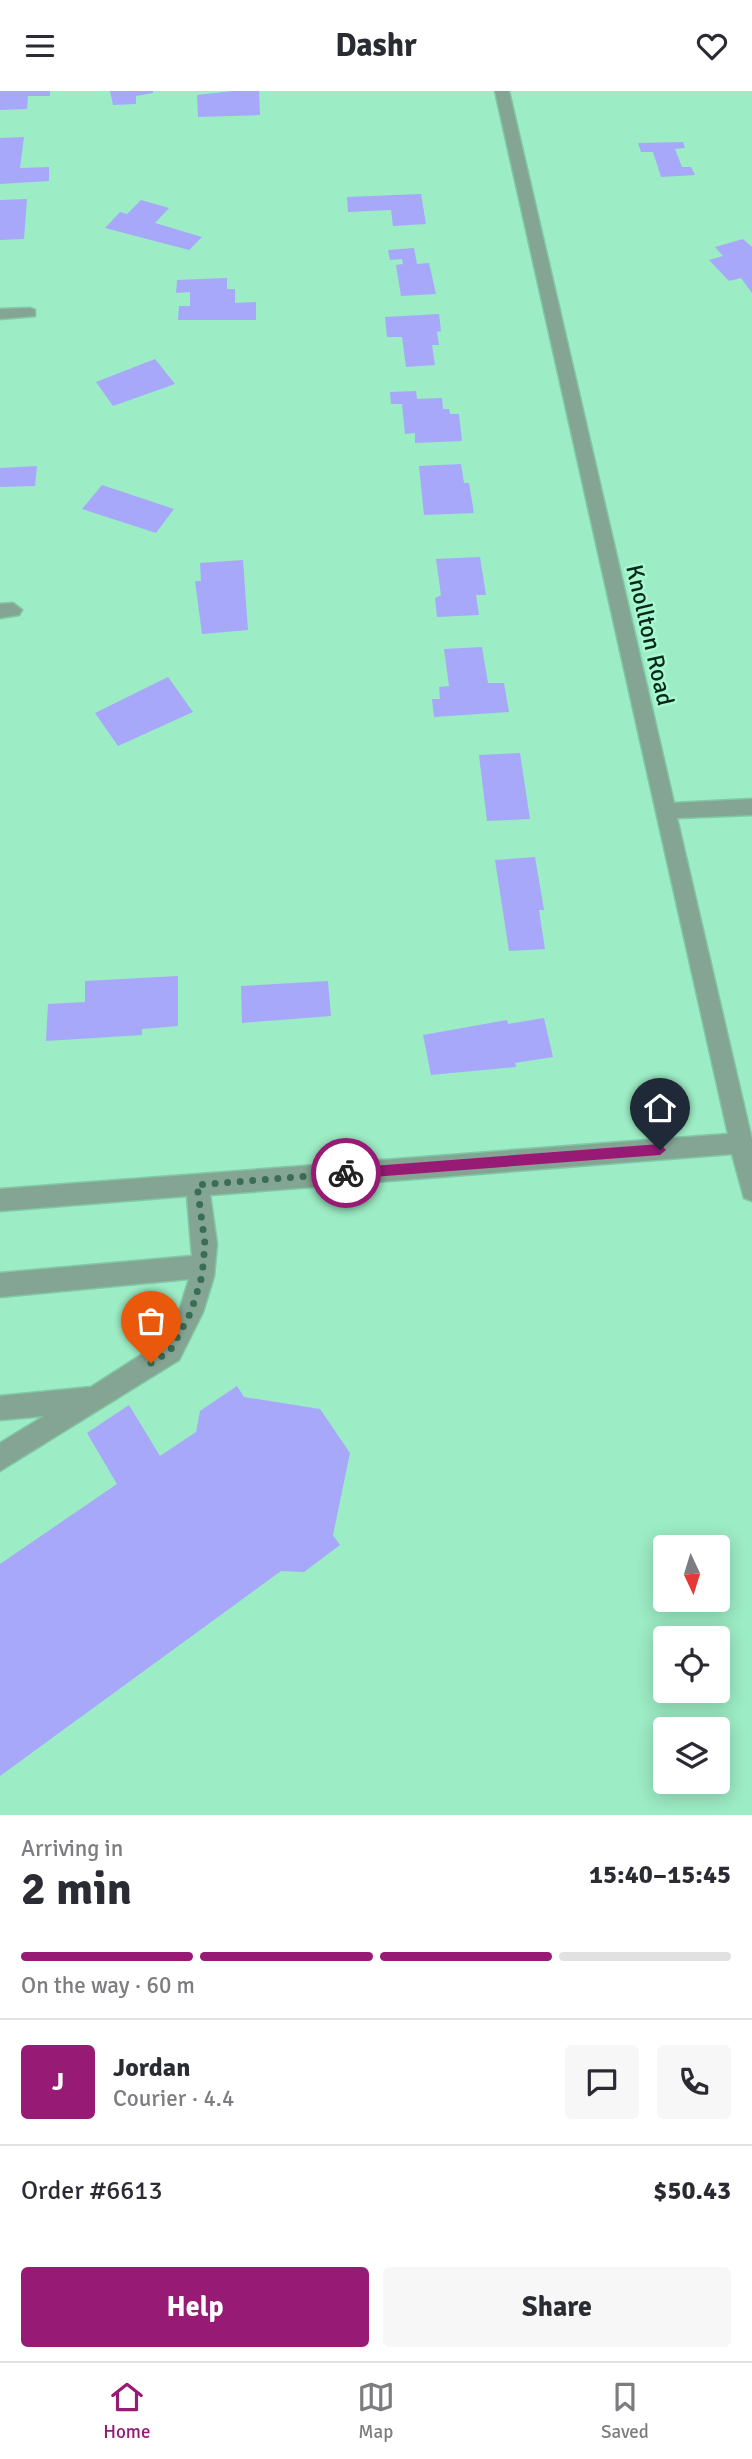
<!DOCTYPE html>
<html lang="en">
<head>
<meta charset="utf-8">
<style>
	:root { --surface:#fff; --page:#f7f7f7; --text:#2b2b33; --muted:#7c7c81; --line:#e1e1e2; --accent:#971a74 }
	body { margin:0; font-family:Signika,sans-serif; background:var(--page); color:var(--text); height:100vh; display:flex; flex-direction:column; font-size:26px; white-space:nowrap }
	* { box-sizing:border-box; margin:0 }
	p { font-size:23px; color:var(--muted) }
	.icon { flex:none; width:38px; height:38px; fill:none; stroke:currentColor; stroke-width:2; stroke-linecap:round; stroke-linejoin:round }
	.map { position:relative; height:1724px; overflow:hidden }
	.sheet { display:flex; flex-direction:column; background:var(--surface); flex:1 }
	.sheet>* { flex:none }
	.needle { width:46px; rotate:176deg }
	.buttons { position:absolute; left:653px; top:1444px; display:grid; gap:14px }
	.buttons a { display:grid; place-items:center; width:77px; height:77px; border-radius:7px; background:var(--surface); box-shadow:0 4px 18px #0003; font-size:35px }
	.pin { position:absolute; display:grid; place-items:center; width:60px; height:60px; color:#fff; margin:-72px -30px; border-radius:50% 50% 50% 0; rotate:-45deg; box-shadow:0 0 7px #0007 }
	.pin .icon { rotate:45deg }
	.courier { position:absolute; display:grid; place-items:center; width:70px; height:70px; margin:-35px; border:5px solid #971a74; border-radius:50%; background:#fff; color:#222; box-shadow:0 2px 9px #0007 }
	.summary em { font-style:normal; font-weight:800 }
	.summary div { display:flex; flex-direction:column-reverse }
	.summary { display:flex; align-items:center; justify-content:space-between; height:119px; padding:0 21px }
	h1 { font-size:46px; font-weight:800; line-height:52px }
	.bar { display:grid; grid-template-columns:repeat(4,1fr); gap:10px 7px; align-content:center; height:84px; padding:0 21px }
	.bar i { height:9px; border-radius:5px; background:var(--line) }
	.bar .on { background:var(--accent) }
	.bar p { grid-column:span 4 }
	.line { display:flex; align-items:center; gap:18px; padding:0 21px; border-top:2px solid var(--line) }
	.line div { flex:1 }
	.round { display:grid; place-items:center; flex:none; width:74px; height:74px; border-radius:7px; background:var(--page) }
	.button { display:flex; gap:14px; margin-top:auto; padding:14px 21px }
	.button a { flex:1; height:80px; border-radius:7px; background:var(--accent); color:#fff; font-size:28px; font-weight:800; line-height:80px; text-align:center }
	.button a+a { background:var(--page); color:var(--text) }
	header { display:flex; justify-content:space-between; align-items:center; height:91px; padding:0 21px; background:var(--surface); font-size:32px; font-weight:800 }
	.menu { display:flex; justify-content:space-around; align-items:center; height:98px; border-top:2px solid var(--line); background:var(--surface); font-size:19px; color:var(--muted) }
	.menu a { display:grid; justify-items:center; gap:4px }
	.menu .on { color:var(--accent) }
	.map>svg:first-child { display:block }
	.building { fill:#a7a8fa }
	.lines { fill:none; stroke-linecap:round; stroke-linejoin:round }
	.minor-casing { stroke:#81c9a6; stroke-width:3 }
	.minor { fill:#85a594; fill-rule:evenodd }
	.route { fill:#971a74 }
	.done { stroke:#3a6d56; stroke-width:7; stroke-dasharray:0 12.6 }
	.labels { text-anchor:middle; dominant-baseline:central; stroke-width:5; stroke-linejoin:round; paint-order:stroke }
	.street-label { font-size:24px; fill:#05281a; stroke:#a9f9d2 }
</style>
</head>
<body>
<header><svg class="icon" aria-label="menu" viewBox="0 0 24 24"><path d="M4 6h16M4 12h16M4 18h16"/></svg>Dashr<svg class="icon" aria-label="heart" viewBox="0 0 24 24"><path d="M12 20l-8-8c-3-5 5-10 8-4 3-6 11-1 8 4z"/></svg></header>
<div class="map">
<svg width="752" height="1724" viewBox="0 0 752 1724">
	<rect width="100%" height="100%" fill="#9cecc5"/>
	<!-- building -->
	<g class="building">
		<path d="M0 0H50V5H28L27 18 0 19Z"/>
		<path d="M110 0H153V2L136 5V13L113 14Z"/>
		<path d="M233 0H259L260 24 198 26 197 4Z"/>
		<path d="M24 46 20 77 49 76V90L0 93V47Z"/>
		<path d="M683 51 685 57 675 58 682 76H691L695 84 661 86 653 61H641L638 52Z"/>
		<path d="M421 103 426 133 393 135 391 119 348 121 347 106Z"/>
		<path d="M27 108 24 148 0 149V109Z"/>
		<path d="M141 109 169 117 155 132 202 146 189 159 105 137 120 121 127 123Z"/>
		<path d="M743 148 752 156V202L741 187 729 190 709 169 723 165 715 156Z"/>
		<path d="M414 157 417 173 429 172 436 203 401 205 396 174 403 173 402 168 390 169 388 159Z"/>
		<path d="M227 187V198H235V212L256 211V229H178L179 215H190V201L176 202 177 189Z"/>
		<path d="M439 223 441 240 437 241 439 254H432L435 274 406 276 402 246H387L385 226Z"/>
		<path d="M155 268 175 293 113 315 96 291Z"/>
		<path d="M416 300 417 308 442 307 443 318H449L450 323H459L462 350 415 352V342L405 343 402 313H391L390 301Z"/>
		<path d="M461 373 464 392H469L474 422 424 424 419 375Z"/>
		<path d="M37 375 35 395 0 396V377Z"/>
		<path d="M102 394 174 418 156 442 82 418Z"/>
		<path d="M480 466 486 504H476L479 524 437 526 435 507 441 504 436 468Z"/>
		<path d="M243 469 248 539 202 543 195 490H201L200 472Z"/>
		<path d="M482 556 488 592H504L509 621 434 626 432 608H440L439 596 449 595 444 558Z"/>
		<path d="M168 586 193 621 118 655 95 622Z"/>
		<path d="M520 662 530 728 487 730 479 664Z"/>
		<path d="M535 766 544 819H539L545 858 509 860 495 769Z"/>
		<path d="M178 885V935L142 938V944L46 950 48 913 85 911V890Z"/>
		<path d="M328 890 331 925 242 932 241 895Z"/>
		<path d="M544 927 553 966 515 972 516 976 431 984 423 944 507 929 508 933Z"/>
		<path d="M237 1295 244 1306 320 1318 350 1362 333 1444 340 1454 304 1481 281 1480 0 1685V1473L117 1393 87 1342 129 1314 160 1365 196 1341 200 1320Z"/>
	</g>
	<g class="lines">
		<!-- minor casing -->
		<g class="minor-casing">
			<g id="minor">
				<path d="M495 0H509L674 712 752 708V724L677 727 752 1049V1110L744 1107 732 1063 210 1104 217 1153 214 1185 203 1221 179 1269 0 1380V1352L44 1325 0 1329V1305L91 1296 161 1251 180 1217 189 1188 0 1206V1182L192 1165 187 1105 0 1120V1098L728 1043Z"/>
				<path d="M30 217 35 219V225L0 228V218Z"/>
				<path d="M13 512 22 519 19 524 0 527V513Z"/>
			</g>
		</g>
		<!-- minor -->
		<use href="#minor" class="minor"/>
	</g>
	<!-- route -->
	<path class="route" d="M660 1053 666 1059 660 1064 346 1088 340 1082 346 1077Z"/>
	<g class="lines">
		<!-- done -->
		<path class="done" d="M151 1272 170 1260 191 1221 202 1185 205 1153 197 1094 346 1082"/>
	</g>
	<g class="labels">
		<!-- street labels -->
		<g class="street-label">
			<text transform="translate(650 544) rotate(77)">Knollton Road</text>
		</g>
	</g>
</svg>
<div class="buttons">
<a><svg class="needle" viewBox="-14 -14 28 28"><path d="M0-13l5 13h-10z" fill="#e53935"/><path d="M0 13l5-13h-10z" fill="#7c7c81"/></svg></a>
<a><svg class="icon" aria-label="locate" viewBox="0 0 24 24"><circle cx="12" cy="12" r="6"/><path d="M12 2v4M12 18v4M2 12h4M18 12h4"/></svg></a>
<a><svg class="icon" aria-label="layers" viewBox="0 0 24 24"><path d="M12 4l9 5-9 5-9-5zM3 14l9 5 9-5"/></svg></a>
</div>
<div class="pin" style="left:151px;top:1272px;background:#ea580c"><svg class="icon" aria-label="bag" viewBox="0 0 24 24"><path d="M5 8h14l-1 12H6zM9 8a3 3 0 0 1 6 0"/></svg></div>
<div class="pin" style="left:660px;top:1059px;background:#1f2937"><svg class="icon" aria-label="home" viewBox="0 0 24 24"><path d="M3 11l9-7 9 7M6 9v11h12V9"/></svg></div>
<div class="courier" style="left:346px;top:1082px"><svg class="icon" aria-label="bike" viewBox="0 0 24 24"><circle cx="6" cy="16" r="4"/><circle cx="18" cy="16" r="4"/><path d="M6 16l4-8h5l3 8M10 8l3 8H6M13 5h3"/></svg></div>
</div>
<section class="sheet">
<div class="summary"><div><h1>2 min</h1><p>Arriving in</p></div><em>15:40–15:45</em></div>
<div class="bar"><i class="on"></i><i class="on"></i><i class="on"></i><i></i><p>On the way · 60 m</p></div>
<div class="line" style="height:126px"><b class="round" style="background:var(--accent);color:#fff">J</b><div><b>Jordan</b><p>Courier · 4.4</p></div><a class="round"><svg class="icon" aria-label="chat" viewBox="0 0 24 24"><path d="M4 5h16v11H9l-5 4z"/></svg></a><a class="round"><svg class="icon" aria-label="phone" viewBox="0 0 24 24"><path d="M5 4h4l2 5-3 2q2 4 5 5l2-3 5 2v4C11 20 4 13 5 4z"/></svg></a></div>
<div class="line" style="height:91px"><div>Order #6613</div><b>$50.43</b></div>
<div class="button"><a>Help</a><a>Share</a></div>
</section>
<nav class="menu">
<a class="on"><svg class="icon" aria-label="home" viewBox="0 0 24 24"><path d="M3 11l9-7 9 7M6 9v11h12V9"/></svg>Home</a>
<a><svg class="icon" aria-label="map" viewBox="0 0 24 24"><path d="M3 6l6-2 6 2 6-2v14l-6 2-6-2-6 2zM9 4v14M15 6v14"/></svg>Map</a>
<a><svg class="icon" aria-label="saved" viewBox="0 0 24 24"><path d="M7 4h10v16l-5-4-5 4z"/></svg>Saved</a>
</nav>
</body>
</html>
